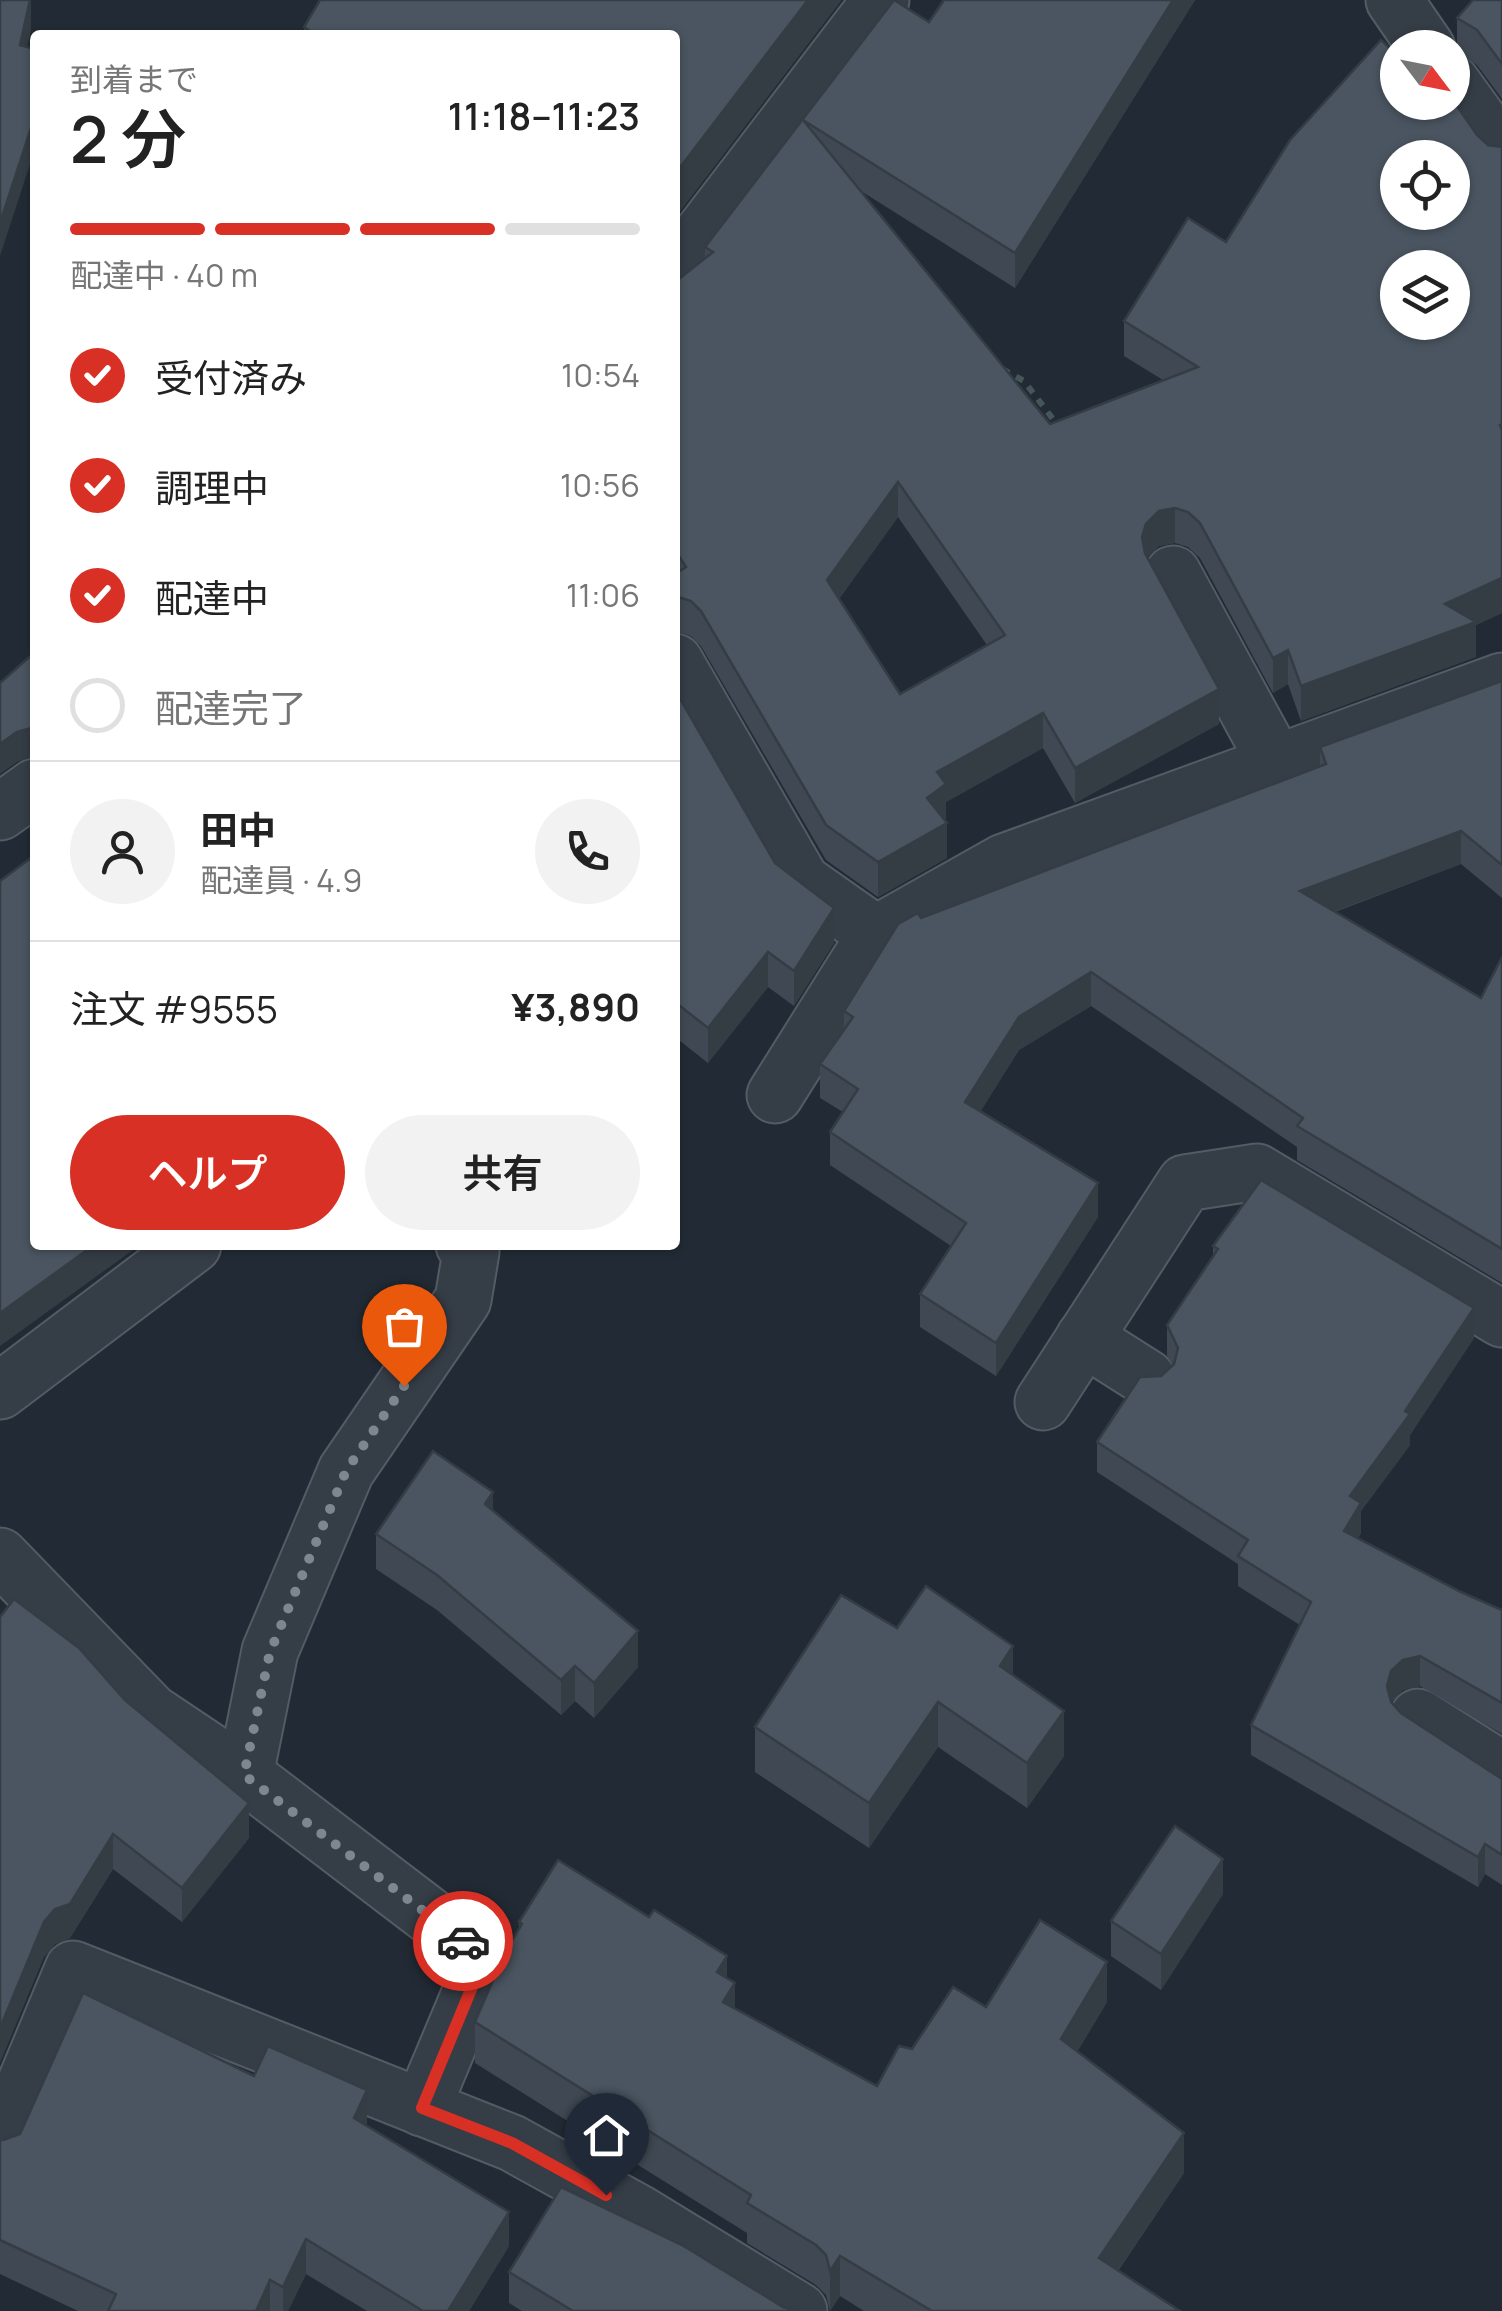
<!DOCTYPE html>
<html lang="ja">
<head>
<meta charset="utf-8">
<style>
	:root { --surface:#fff; --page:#f2f2f2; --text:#222; --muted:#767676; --line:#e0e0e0; --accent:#d93025 }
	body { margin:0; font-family:Manrope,"Noto Sans JP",sans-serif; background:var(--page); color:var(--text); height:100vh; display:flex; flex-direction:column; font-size:38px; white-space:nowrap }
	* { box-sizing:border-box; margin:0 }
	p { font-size:32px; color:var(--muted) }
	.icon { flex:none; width:55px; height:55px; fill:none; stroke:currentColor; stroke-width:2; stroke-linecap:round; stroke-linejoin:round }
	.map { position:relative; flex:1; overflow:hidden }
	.details { position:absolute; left:30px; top:30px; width:650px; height:1220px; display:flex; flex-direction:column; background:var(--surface); border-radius:10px; box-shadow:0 2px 8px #0004 }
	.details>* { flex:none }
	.needle { width:65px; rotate:122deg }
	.buttons { position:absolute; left:1380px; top:30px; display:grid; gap:20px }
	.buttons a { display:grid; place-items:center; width:90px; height:90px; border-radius:50%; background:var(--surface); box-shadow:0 2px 8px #0004; font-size:50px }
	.pin { position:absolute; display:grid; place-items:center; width:85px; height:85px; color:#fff; margin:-102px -42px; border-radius:50% 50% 50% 0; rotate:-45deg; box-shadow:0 0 10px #0007 }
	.pin .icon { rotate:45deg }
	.courier { position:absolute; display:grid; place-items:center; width:100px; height:100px; margin:-50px; border:8px solid #d93025; border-radius:50%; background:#fff; color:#222; box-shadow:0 2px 12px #0007 }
	.headline em { font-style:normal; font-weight:600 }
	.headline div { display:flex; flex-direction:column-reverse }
	.headline { display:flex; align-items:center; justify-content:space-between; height:170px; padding:0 40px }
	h1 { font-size:65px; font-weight:600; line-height:75px }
	.bar { display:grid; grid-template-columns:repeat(4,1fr); gap:15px 10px; align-content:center; height:120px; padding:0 40px }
	.bar i { height:12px; border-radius:8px; background:var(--line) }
	.bar .current { background:var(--accent) }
	.bar p { grid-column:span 4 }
	.line { display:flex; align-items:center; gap:25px; padding:0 40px; border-top:2px solid var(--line) }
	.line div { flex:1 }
	.round { display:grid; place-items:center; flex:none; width:105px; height:105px; border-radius:52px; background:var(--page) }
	ol { padding:0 40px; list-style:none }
	li { display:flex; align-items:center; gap:30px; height:110px }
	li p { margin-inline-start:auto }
	li .icon { padding:10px; border-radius:50%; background:var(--accent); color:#fff; stroke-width:4 }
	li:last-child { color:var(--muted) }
	li i { width:55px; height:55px; border:5px solid var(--line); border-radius:50% }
	.primary-button { display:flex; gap:20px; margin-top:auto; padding:20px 40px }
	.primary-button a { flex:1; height:115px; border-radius:60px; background:var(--accent); color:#fff; font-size:40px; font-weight:600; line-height:115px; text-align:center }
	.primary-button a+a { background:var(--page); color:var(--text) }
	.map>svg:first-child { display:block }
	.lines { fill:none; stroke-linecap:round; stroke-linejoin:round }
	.minor-casing { stroke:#535b64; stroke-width:59 }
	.path { stroke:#455658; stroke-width:6; stroke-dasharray:8 8; stroke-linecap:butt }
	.minor { stroke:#353d46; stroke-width:55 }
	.wall { fill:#404953; fill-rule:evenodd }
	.shaded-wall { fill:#343c44 }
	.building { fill:#4a5561; stroke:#343c44; stroke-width:2.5; fill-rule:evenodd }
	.done { stroke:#7e8791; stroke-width:10; stroke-dasharray:0 18 }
	.route { stroke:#d93025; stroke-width:12 }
</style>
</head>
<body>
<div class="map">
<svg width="1502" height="2311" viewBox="0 0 1502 2311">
	<rect width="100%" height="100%" fill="#222b35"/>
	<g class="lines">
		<!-- minor casing -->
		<g class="minor-casing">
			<g id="minor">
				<path d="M1394 0 1427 48"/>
				<path d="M1452 83 1502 152"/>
				<path d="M675 269 881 0"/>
				<path d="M1173 574 1276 763"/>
				<path d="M675 662 802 882 876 934"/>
				<path d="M0 812 35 787"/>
				<path d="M775 1095 876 934 1004 862 1502 681"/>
				<path d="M1084 1338 1147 1378"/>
				<path d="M0 1391 193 1245"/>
				<path d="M1043 1402 1185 1183 1257 1172 1502 1319"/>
				<path d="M0 1556 151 1712 245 1775 485 1958 422 2108"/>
				<path d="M1418 1717 1502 1770"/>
				<path d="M245 1775 270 1651 346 1471 463 1300 471 1252 464 1245"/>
				<path d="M0 2144 73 1969 512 2143 637 2212 799 2311"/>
			</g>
		</g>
		<!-- path -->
		<path class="path" d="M1002 369 1024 381 1059 427"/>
		<!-- minor -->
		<use href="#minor" class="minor"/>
	</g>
	<!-- wall -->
	<g class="wall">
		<path d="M841 0V1L675 35H304V27Z"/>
		<path d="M894 0 929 22 1195 0 1015 288 861 191 1050 424 1163 380 1124 356V321L1226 242 1477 135 1488 145 1502 147V613L1476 625V657L1301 721 1288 684 1273 693 1200 558 1188 547 1175 543 1159 546 1147 557 1219 724 1075 803 1043 748 946 802V819L945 820 947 858 878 897 826 860 701 646 691 636 675 631V282L705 259V247ZM898 517 987 645 900 694 839 599Z"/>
		<path d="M1502 0V99L1477 65 1457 53V18Z"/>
		<path d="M1502 681V898L1461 864 1335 912 1481 998 1502 957V1283L1297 1160V1147L1091 1006 1019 1050 980 1112 1098 1217 996 1376 920 1327V1294L951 1246 830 1165V1132L843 1112 820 1098V1064L844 1030V1011L921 918 1320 766V747Z"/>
		<path d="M675 690 775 863 834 943 794 1006 768 987 708 1063 675 1037Z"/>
		<path d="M1213 1246 1474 1338 1410 1435V1445L1361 1511V1533L1358 1538 1461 1592 1502 1610V1734L1420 1686 1403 1690 1391 1702 1401 1713 1502 1779V1885L1485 1874 1478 1887 1251 1755V1725L1300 1625 1238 1586V1564L1097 1472V1442L1172 1365 1167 1355V1325L1213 1256Z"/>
		<path d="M493 1511 638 1667 594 1718 575 1701 561 1715 437 1610 376 1569V1534Z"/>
		<path d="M897 1628 1013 1674 1064 1756 1027 1808 938 1747 869 1848 755 1772V1727Z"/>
		<path d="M125 1700 249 1838 182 1922 113 1869 70 1938 55 1944 44 1957Z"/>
		<path d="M1223 1894 1161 1990 1111 1956V1921Z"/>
		<path d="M519 1922 727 1978 735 2009 877 2086 912 2049 986 2007 1107 2002 1077 2052 1184 2173 1118 2271 1180 2311H864L840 2296 830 2311 826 2295 816 2285 747 2243V2233L475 2063V2022L519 1929Z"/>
		<path d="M254 2076 367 2125 509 2246 469 2311H367L306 2274 288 2311H78L0 2274V2140Z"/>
		<path d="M509 2272 783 2307 797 2311H522L509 2303Z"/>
	</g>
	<!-- shaded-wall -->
	<g class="shaded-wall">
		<path d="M31 0V31L20 78V45Z"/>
		<path d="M808 0H841V1L675 218V174Z"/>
		<path d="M1173 0H1195L1015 288V253Z"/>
		<path d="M35 116V149L0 256V223Z"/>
		<path d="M898 482V517L827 615V580Z"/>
		<path d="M1175 508V543L1159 546 1146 559 1142 537 1146 524 1159 511Z"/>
		<path d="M1502 578V613L1476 625V657L1301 721V686L1445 604Z"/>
		<path d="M675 596H676L675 631Z"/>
		<path d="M1288 650V684L1273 693V658Z"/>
		<path d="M1219 689V724L1075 803V768Z"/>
		<path d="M1043 713V748L946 802V819L927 833V798L937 772Z"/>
		<path d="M35 727V756L17 762 0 774V744L17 732Z"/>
		<path d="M947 823V858L878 897V862Z"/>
		<path d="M1461 831V864L1300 924V891Z"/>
		<path d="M834 908V943L794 1006V971Z"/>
		<path d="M768 952V987L708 1063V1028Z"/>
		<path d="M1091 972V1006L1019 1050 965 1136V1102L1019 1017Z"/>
		<path d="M1098 1183V1217L996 1376V1343Z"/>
		<path d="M94 1245H140L0 1346V1313Z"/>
		<path d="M1474 1308V1338L1410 1435V1445L1361 1511V1533L1344 1561V1531L1350 1496Z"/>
		<path d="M493 1492V1528L485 1504Z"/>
		<path d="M638 1631V1667L594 1718V1683Z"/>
		<path d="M1013 1646V1691L1000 1666Z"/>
		<path d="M1420 1656V1686L1403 1690 1391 1701 1387 1686 1391 1671 1403 1660Z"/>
		<path d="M575 1666V1701L561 1715V1680Z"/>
		<path d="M938 1702V1747L869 1848V1803Z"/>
		<path d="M1064 1711V1756L1027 1808V1763Z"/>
		<path d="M249 1803V1838L182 1922V1888Z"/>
		<path d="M113 1834V1869L70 1938 55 1944 44 1957 0 2063V2028L44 1922Z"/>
		<path d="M1485 1844V1874L1478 1887V1857Z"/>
		<path d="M1223 1859V1894L1161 1990V1954Z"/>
		<path d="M727 1956V1996L717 1972Z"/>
		<path d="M1107 1962V2002L1061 2079V2039Z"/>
		<path d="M735 1983V2023L723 2002Z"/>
		<path d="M367 2090V2125L354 2118Z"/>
		<path d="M1184 2133V2173L1099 2298V2258Z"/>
		<path d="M509 2212V2246L469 2311H448Z"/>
		<path d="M306 2239V2274L288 2311H283V2287Z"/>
		<path d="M840 2256V2296L830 2311V2271Z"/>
		<path d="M270 2280V2311H256Z"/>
	</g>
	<!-- building -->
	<g class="building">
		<path d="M0 0H30L20 45 35 49V116L0 223Z"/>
		<path d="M320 0H808L675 174V35H316L304 27Z"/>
		<path d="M894 0 929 22 944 0H1173L1015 253 803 120 1050 424 1198 367 1124 321 1188 218 1226 242 1290 140 1381 40 1398 55V102H1452V99L1477 135 1488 145 1502 147V424L1500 425 1502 430V578L1445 604 1476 622 1301 686 1288 650 1273 658 1200 523 1188 512 1175 508 1159 511 1146 524 1142 537 1145 553 1219 689 1075 768 1043 713 937 772 946 784 927 798 947 823 878 862 826 825 701 611 691 601 675 596V574L686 567 675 550V282L713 252 705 247ZM1398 158H1452V212H1398ZM1398 268H1452V322H1398ZM898 482 1005 635 900 694 827 580Z"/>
		<path d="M1473 0H1502V64L1477 30 1457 18Z"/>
		<path d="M35 652V727L17 732 0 744V683Z"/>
		<path d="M1502 681V865L1461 831 1300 891 1481 998 1502 957V1249L1297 1126 1303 1118 1091 972 1019 1017 965 1102 1098 1183 996 1343 920 1294 966 1223 830 1132 858 1089 820 1064 853 1017 844 1011 898 924 918 913 921 918 1326 764 1320 747Z"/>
		<path d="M675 690 775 863 834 908 794 971 768 952 708 1028 675 1002Z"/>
		<path d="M31 858 35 863V1245H94L0 1313V881Z"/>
		<path d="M1261 1180 1474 1308 1405 1411 1410 1414 1350 1496 1361 1503 1344 1531 1461 1592 1502 1610V1703L1420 1656 1403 1660 1391 1671 1387 1686 1391 1702 1401 1713 1502 1779V1855L1485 1844 1478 1857 1251 1725 1311 1602 1238 1556 1248 1540 1097 1442 1140 1377 1161 1376 1174 1364 1178 1348 1167 1325 1218 1249 1213 1246Z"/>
		<path d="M433 1451 493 1492 485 1504 638 1631 594 1683 575 1666 561 1680 437 1575 376 1534Z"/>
		<path d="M926 1586 1013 1646 1000 1666 1064 1711 1027 1763 938 1702 869 1803 755 1727 841 1595 897 1628Z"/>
		<path d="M14 1599 79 1648 125 1700 249 1803 182 1888 113 1834 70 1904 55 1909 44 1922 0 2028V1617Z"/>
		<path d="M1175 1826 1223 1859 1161 1954 1111 1921Z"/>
		<path d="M558 1860 649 1917 654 1910 727 1956 717 1972 735 1983 723 2002 877 2086 899 2046 912 2049 953 1987 986 2007 1040 1920 1107 1962 1061 2039 1184 2133 1099 2258 1180 2311H932L840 2256 830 2271 826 2255 816 2245 747 2203 751 2195 475 2022 505 1952 522 1924 519 1922Z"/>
		<path d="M83 1993 254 2076 268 2046 367 2090 354 2118 509 2212 448 2311H423L306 2239 283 2287 270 2280 256 2311H108L116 2294 0 2240V2140H3L20 2134Z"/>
		<path d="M561 2187 682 2245 783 2307 797 2311H573L509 2272Z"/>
	</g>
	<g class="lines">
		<!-- done -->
		<path class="done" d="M404 1386 346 1471 270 1652 244 1775 463 1941"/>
		<!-- route -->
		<path class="route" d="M463 1941 484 1958 422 2108 512 2143 606 2195"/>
	</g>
</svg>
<div class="buttons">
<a><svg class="needle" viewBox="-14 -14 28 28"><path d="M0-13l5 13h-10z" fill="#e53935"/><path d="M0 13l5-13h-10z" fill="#767676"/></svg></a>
<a><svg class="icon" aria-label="locate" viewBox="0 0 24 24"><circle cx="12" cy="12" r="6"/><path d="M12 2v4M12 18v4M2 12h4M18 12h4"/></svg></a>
<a><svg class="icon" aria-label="layers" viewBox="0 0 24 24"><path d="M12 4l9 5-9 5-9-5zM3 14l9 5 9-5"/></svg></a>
</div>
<div class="pin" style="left:404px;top:1386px;background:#ea580c"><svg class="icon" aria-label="bag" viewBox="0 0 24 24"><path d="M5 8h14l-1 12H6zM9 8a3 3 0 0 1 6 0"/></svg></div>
<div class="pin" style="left:606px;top:2195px;background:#1f2937"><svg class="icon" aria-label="home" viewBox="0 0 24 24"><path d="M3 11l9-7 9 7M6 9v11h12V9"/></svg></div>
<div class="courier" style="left:463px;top:1941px"><svg class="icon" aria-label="car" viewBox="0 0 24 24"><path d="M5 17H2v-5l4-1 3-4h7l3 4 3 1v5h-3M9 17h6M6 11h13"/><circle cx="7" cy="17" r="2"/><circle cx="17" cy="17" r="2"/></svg></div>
<section class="details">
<div class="headline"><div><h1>2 分</h1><p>到着まで</p></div><em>11:18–11:23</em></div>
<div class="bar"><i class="current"></i><i class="current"></i><i class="current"></i><i></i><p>配達中 · 40 m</p></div>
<ol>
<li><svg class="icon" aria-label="check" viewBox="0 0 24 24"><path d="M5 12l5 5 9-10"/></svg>受付済み<p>10:54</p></li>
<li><svg class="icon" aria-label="check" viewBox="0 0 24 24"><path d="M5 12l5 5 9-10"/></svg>調理中<p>10:56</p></li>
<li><svg class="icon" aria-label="check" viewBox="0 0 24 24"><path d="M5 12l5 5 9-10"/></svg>配達中<p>11:06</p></li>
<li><i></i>配達完了</li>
</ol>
<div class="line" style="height:180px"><a class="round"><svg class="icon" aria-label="person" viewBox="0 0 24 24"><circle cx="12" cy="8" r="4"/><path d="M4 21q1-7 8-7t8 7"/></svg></a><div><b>田中</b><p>配達員 · 4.9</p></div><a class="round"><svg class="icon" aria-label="phone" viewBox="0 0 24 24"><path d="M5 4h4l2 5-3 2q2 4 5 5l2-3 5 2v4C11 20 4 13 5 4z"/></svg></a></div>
<div class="line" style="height:130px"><div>注文 #9555</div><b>¥3,890</b></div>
<div class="primary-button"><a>ヘルプ</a><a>共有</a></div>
</section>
</div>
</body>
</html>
